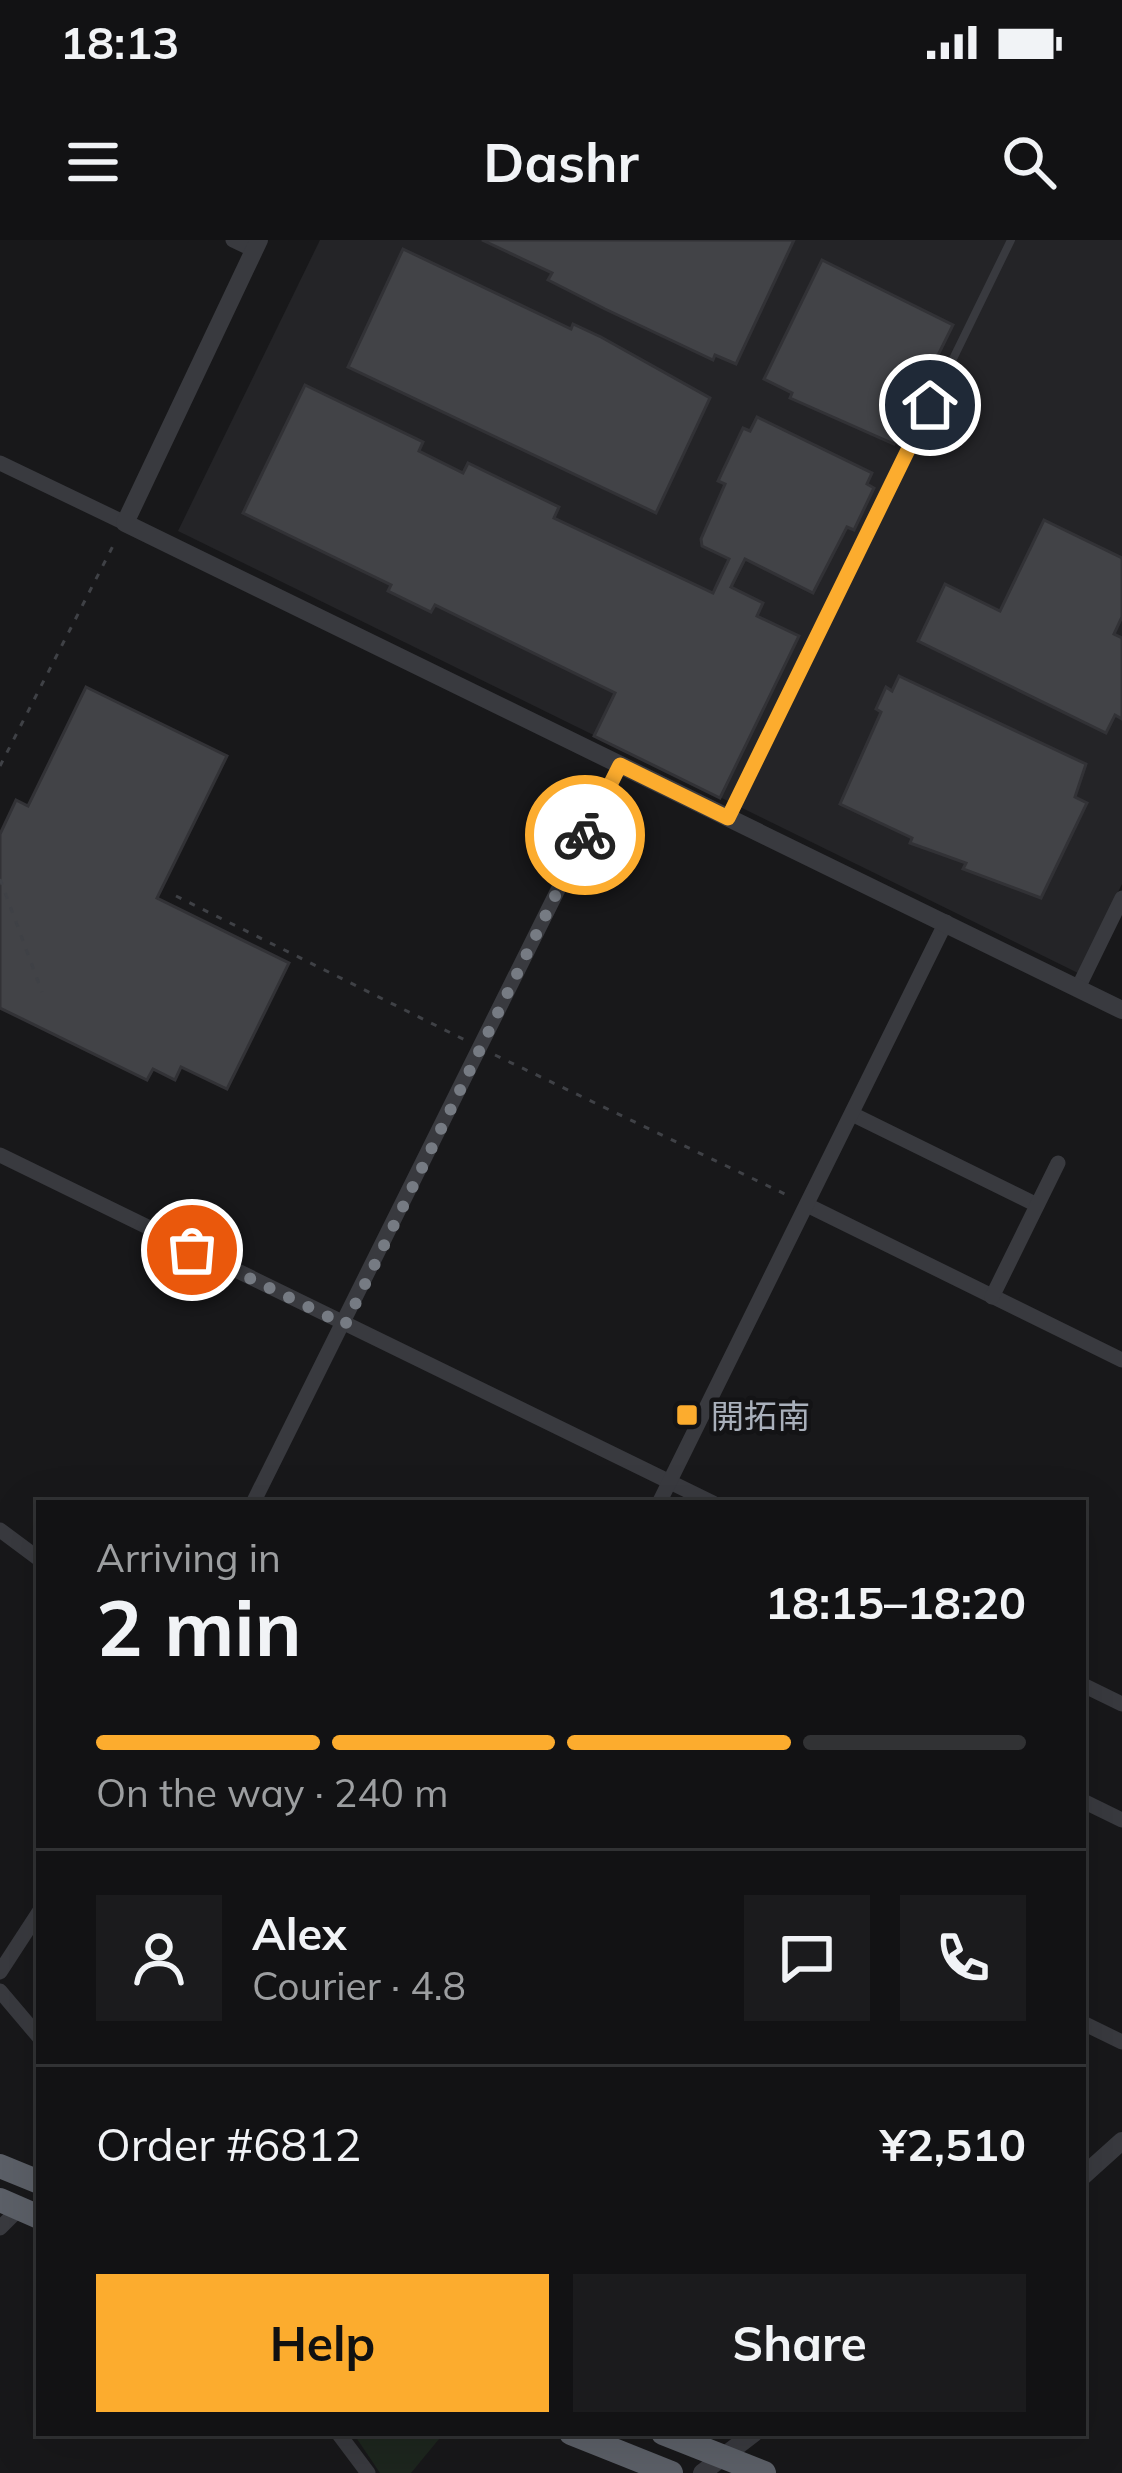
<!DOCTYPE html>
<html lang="en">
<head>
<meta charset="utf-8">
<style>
	:root { --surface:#121214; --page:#1b1b1d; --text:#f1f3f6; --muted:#9c9ea0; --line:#313234; --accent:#fcac2e }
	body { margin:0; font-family:Mulish,"Noto Sans JP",sans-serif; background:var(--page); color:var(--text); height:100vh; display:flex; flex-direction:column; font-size:45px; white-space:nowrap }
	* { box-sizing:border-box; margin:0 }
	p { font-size:39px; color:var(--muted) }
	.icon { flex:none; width:66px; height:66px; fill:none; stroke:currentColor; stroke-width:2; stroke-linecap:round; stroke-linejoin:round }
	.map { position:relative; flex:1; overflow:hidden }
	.details { position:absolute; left:36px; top:1260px; width:1050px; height:936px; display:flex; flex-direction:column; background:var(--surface); border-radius:0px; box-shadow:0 12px 48px #0002,0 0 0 3px var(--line) }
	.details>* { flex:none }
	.pin { position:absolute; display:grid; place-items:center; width:102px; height:102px; color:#fff; margin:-51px; border:6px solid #fff; border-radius:50%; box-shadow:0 3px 12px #0007 }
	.courier { position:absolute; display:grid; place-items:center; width:120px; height:120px; margin:-60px; border:9px solid #fcac2e; border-radius:50%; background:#fff; color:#222; box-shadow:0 3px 15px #0007 }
	.head em { font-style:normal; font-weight:700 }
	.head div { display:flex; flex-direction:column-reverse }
	.head { display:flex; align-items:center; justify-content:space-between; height:204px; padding:0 60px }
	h1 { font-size:78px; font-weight:700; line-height:90px }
	.bar { display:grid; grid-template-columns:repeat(4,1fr); gap:18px 12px; align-content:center; height:144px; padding:0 60px }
	.bar i { height:15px; border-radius:9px; background:var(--line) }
	.bar .on { background:var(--accent) }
	.bar p { grid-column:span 4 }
	.line { display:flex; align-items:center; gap:30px; padding:0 60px; border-top:3px solid var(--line) }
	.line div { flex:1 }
	.round { display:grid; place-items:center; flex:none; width:126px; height:126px; border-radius:0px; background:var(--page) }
	.action { display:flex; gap:24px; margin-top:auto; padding:24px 60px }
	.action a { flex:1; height:138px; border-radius:0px; background:var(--accent); color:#111; font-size:48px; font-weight:700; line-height:138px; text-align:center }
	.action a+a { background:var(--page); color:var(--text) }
	.status { display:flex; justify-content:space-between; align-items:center; height:84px; padding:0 60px; background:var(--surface); direction:ltr }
	.status svg { height:33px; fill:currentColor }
	header { display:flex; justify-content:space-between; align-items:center; height:156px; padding:0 60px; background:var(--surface); font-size:54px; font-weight:700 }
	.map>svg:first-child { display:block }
	.built { fill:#242427 }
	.green { fill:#1d261e }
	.building { fill:#424347; stroke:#323236; stroke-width:3 }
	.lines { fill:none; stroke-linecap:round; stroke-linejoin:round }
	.path { stroke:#3f4146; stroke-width:3; stroke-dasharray:6 9; stroke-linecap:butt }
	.service { stroke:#393a3f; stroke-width:8 }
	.minor { stroke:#393a3f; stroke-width:15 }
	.tertiary { stroke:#393a3f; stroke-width:18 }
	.trunk { stroke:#5c6068; stroke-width:24 }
	.done { stroke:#767b83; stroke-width:12; stroke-dasharray:0 21.6 }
	.route { stroke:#fcac2e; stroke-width:15 }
	.poi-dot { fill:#fcac2e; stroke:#131315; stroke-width:4.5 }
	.labels { text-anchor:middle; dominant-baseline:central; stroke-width:9; stroke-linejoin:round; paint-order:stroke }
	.poi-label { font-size:33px; fill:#a9b0bb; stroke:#131315; text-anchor:start }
</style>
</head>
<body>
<div class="status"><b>18:13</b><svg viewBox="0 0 49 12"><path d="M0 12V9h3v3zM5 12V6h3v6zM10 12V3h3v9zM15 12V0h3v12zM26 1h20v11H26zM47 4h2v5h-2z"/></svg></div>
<header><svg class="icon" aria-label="menu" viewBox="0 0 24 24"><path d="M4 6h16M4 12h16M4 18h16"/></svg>Dashr<svg class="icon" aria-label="search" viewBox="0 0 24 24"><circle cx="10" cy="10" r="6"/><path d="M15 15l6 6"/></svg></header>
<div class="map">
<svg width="1122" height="2233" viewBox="0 0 1122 2233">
	<rect width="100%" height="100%" fill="#18181a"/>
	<!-- built -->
	<path class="built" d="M320 0H1122V644L1078 733 178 291Z"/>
	<!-- green -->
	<path class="green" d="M353 2193H444L411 2233H380Z"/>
	<!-- building -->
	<g class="building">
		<path d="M482 0H794L736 124 715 115 713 120 605 69 548 40 552 33Z"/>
		<path d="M403 9 571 89 573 84 601 97 710 158 656 273 348 127Z"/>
		<path d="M822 20 953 85 894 204 790 158 792 153 764 139Z"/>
		<path d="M305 145 423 202 419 211 463 233 468 223 559 267 554 278 713 353 729 319 702 306 701 299 725 244 718 241 743 188 750 191 757 177 872 233 867 244 874 248 854 290 847 287 813 353 745 319 731 347 763 363 757 376 799 396 720 558 594 496 615 453 435 365 431 372 388 351 391 345 243 273Z"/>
		<path d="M1044 280 1122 318V377L1114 394 1122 398V479L1115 475 1106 493 918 401 945 344 1000 371Z"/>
		<path d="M899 436 1086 524 1075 557 1087 563 1041 658 963 629 966 623 910 603 912 598 840 564 881 472 876 469 886 447 892 451Z"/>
		<path d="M86 447 227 516 157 658 289 723 227 849 181 827 175 840 153 829 147 840 0 768V594L16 560 28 566Z"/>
	</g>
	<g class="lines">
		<!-- path -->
		<g class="path">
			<path d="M0 526 116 300"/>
			<path d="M0 639 42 752"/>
			<path d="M176 656 465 800"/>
			<path d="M495 815 789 956"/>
		</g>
		<!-- service -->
		<path class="service" d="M730 576 1011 0"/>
		<!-- minor -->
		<g class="minor">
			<path d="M233 0 254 10"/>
			<path d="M0 223 125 283"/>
			<path d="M1078 748 1122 658"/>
			<path d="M852 874 1037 965"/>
			<path d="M0 915 713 1263"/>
			<path d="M807 965 1122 1120"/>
			<path d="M992 1057 1058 923"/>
			<path d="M253 1263 620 525"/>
			<path d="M659 1263 946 682"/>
			<path d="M0 1290 39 1319"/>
			<path d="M1083 1445 1122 1464"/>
			<path d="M1083 1561 1122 1580"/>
			<path d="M0 1732 39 1672"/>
			<path d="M0 1751 39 1797"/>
			<path d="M1083 1783 1122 1802"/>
			<path d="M0 1988 19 1969"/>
			<path d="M338 2193 368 2233"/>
		</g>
		<!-- tertiary -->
		<g class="tertiary">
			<path d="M259 0 125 283 1122 770"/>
			<path d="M1083 1936 1122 1901"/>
			<path d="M702 2233 754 2193"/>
		</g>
		<!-- trunk -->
		<g class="trunk">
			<path d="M0 1926 39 1942"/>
			<path d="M0 1960 39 1977"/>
			<path d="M571 2193 671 2233"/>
			<path d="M663 2193 764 2233"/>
		</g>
	</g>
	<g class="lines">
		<!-- done -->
		<path class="done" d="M192 1010 345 1085 585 595"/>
		<!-- route -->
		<path class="route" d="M585 595 620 525 728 578 930 165"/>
	</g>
	<!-- markers -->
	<rect class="poi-dot" x="675" y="1163" width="24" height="24" rx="6"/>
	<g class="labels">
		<!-- poi labels -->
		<g class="poi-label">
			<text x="711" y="1175">開拓南</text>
		</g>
	</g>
</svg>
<div class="pin" style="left:192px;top:1010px;background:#ea580c"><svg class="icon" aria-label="bag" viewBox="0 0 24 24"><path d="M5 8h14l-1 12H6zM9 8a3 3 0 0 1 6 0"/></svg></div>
<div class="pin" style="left:930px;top:165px;background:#1f2937"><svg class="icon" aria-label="home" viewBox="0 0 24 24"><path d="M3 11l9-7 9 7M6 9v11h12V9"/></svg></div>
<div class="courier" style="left:585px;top:595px"><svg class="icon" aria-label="bike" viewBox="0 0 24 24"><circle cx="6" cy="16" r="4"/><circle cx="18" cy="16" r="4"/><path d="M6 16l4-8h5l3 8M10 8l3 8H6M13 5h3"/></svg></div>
<section class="details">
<div class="head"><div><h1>2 min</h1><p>Arriving in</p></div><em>18:15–18:20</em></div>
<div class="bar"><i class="on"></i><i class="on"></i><i class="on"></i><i></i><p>On the way · 240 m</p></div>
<div class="line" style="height:216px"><a class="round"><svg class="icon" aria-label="person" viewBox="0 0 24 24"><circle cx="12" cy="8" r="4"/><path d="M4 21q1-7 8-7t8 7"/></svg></a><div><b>Alex</b><p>Courier · 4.8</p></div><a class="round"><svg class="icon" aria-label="chat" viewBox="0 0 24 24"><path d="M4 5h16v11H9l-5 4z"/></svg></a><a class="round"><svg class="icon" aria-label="phone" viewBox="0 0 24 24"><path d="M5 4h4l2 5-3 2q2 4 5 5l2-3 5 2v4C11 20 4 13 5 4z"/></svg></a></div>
<div class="line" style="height:156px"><div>Order #6812</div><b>¥2,510</b></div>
<div class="action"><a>Help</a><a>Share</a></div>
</section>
</div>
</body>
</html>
